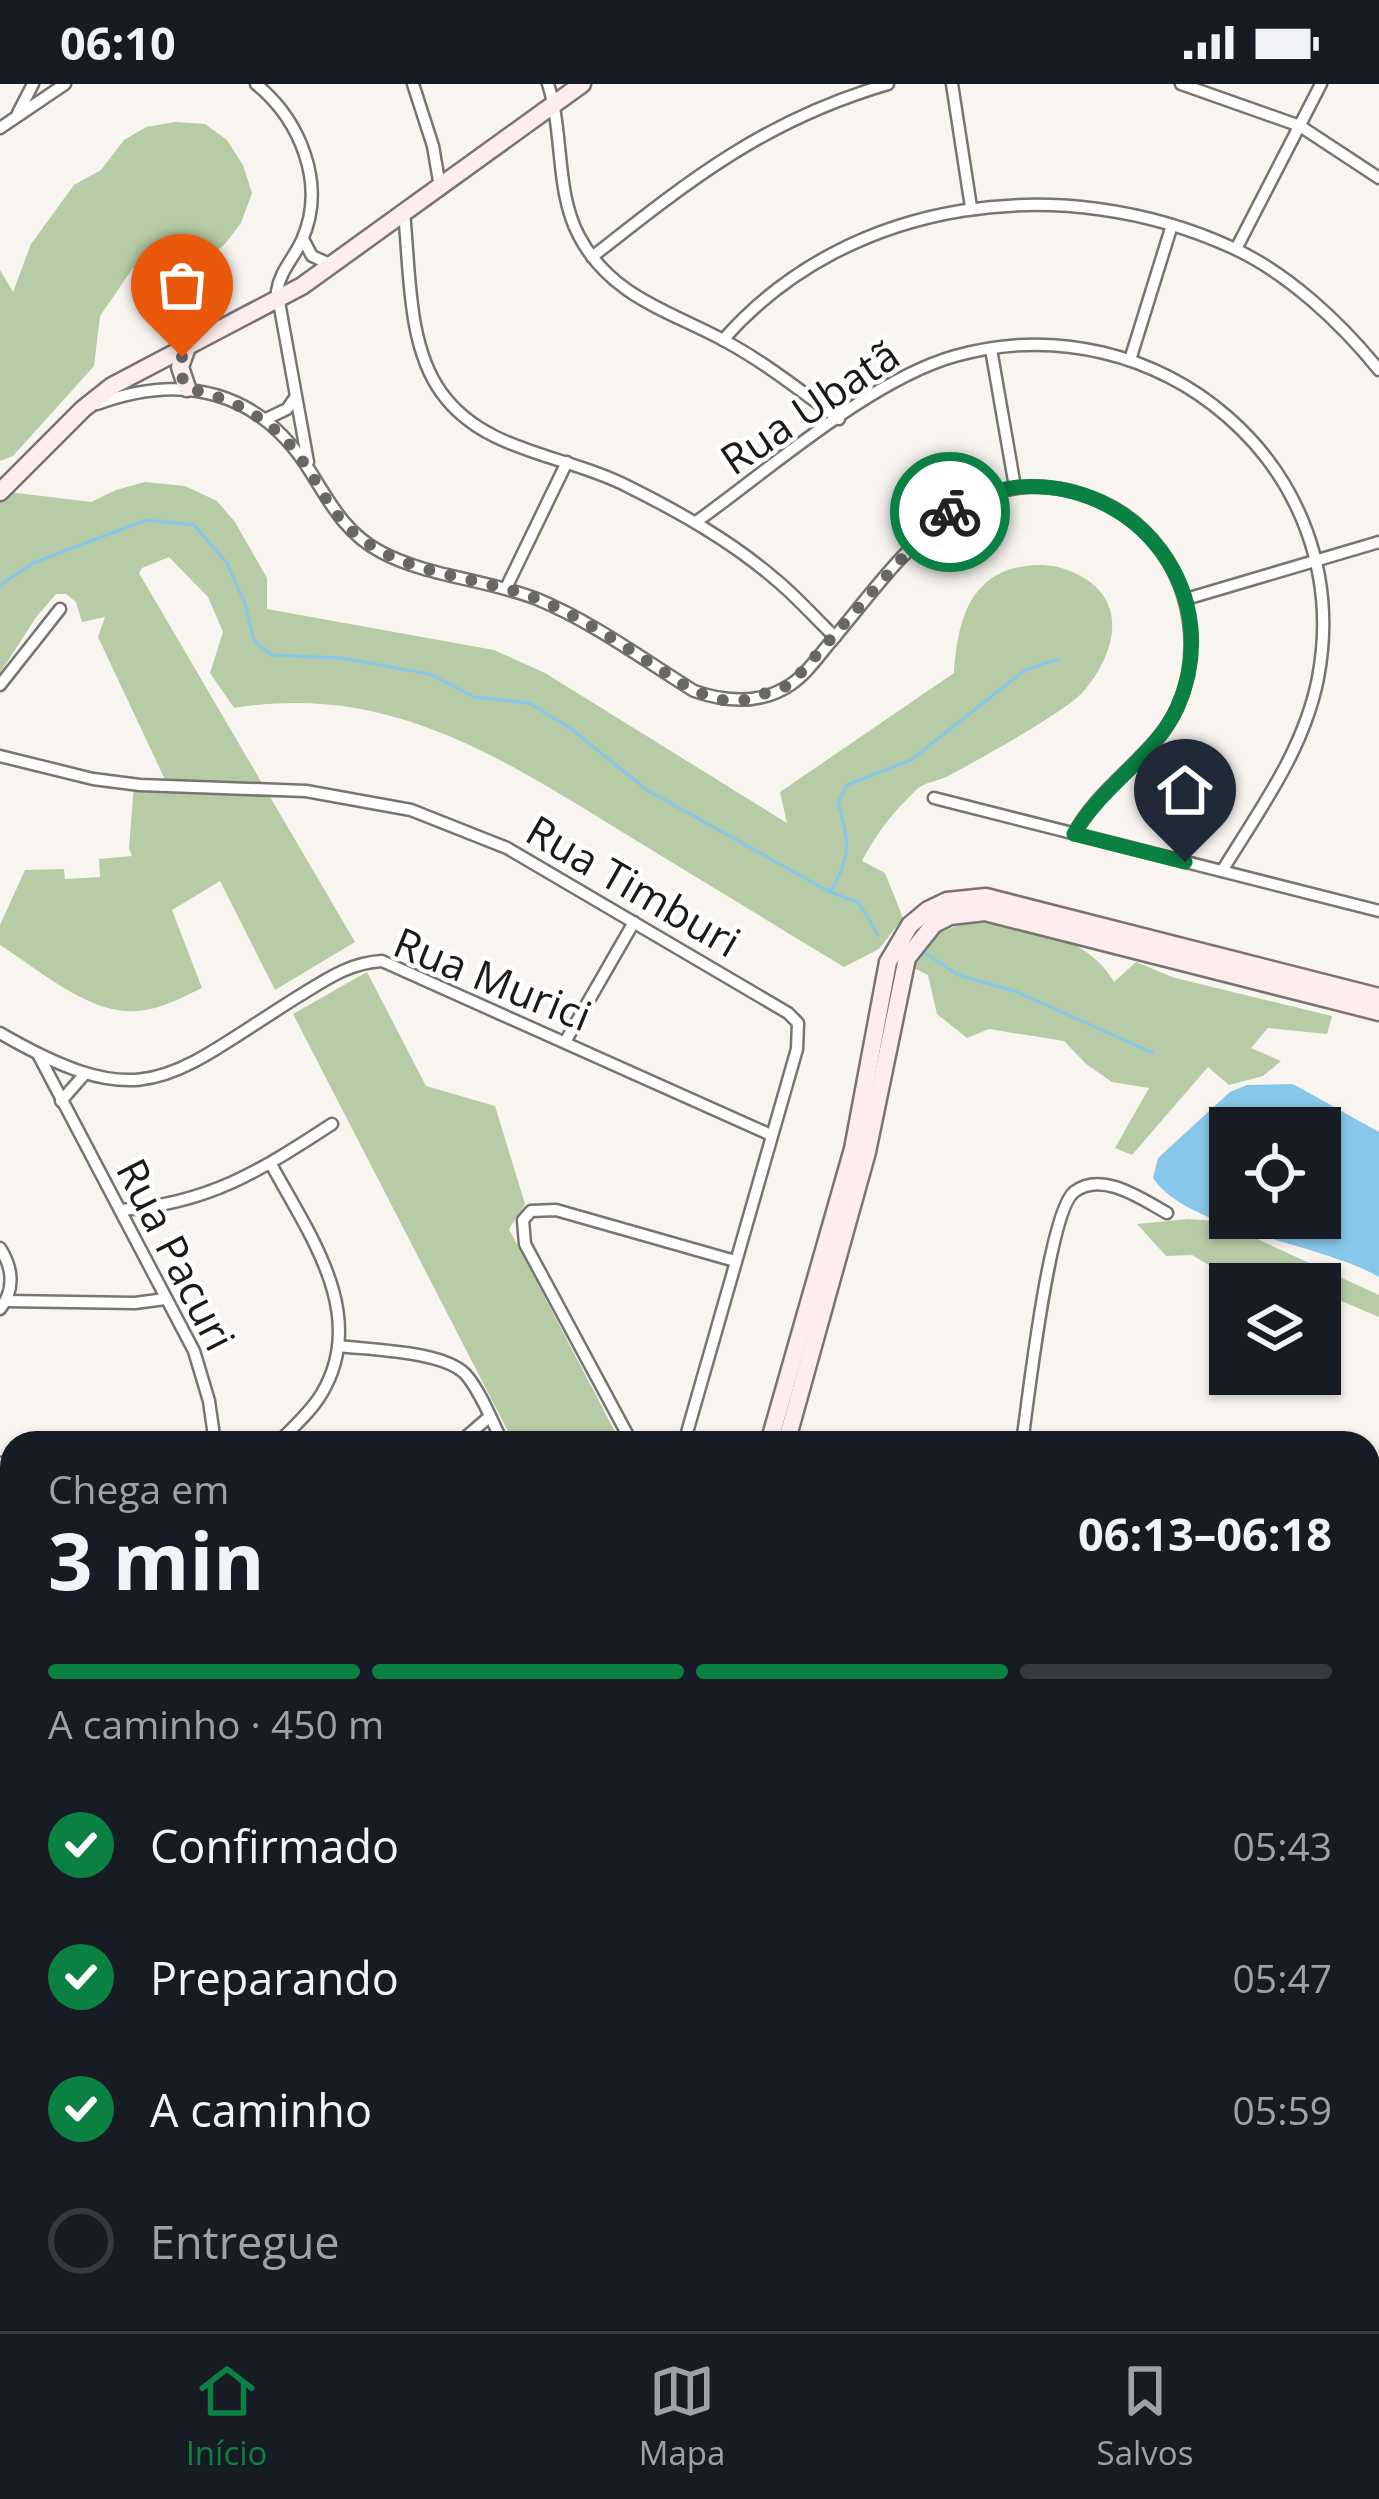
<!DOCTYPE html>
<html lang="pt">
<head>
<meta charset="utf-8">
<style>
	:root { --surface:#171b24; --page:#242831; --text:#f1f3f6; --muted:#9ea1a6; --line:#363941; --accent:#0b8043 }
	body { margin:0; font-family:"Open Sans",sans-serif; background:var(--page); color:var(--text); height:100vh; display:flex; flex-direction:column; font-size:45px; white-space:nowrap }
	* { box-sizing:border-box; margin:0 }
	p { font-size:39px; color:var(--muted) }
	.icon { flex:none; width:66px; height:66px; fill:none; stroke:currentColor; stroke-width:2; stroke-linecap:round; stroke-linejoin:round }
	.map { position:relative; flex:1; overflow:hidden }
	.sheet { position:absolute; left:0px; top:1347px; width:1380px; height:900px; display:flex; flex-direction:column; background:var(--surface); border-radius:36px 36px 0 0; box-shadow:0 3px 9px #0004 }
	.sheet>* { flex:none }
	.tools { position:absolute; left:1209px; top:1023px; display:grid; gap:24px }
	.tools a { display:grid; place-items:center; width:132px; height:132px; border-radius:0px; background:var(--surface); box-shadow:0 3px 9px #0004; font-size:60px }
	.pin { position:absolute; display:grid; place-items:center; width:102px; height:102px; color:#fff; margin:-123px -51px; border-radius:50% 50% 50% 0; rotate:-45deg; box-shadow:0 0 12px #0007 }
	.pin .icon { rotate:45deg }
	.courier { position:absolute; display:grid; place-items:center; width:120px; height:120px; margin:-60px; border:9px solid #0b8043; border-radius:50%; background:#fff; color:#222; box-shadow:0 3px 15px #0007 }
	.overview em { font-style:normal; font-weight:700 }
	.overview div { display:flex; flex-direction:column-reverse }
	.overview { display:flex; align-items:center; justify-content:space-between; height:204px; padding:0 48px }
	h1 { font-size:78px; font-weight:700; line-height:90px }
	.bar { display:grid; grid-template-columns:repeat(4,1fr); gap:18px 12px; align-content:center; height:144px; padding:0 48px }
	.bar i { height:15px; border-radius:9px; background:var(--line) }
	.bar .selected { background:var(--accent) }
	.bar p { grid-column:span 4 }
	ol { padding:0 48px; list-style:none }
	li { display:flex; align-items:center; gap:36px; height:132px }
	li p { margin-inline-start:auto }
	li .icon { padding:12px; border-radius:50%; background:var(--accent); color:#fff; stroke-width:4 }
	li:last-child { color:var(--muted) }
	li i { width:66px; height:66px; border:6px solid var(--line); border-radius:50% }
	.status { display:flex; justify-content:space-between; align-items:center; height:84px; padding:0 60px; background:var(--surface); direction:ltr }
	.status svg { height:33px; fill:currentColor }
	.menu { display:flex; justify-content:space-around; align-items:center; height:168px; border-top:3px solid var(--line); background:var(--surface); font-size:33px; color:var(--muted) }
	.menu a { display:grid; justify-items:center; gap:6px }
	.menu .selected { color:var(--accent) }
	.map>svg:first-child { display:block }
	.green { fill:#b6cba6 }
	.water { fill:#87c7e9; fill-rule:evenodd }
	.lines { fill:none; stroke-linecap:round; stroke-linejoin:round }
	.stream { stroke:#87c7e9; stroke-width:3 }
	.street-casing { stroke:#787571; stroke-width:15 }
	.secondary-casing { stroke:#787571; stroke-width:21 }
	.street { stroke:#fff; stroke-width:10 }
	.secondary { stroke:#fdedee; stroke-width:16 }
	.done { stroke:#686765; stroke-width:12; stroke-dasharray:0 21.6 }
	.route { stroke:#0b8043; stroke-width:15 }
	.labels { text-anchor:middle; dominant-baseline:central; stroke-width:9; stroke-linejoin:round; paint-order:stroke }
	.street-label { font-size:42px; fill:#1b1a19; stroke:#fff }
</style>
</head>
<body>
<div class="status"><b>06:10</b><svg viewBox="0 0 49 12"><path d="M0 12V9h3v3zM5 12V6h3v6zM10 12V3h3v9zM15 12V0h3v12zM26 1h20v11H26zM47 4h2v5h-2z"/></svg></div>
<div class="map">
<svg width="1379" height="2247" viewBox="0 0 1379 2247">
	<rect width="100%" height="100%" fill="#f8f5f1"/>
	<!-- green -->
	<g class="green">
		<path d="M175 38 205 40 227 56 243 81 252 109 241 139 225 160 200 180 165 186 133 184 100 232 94 282 13 372 0 377V186L13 208 31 160 74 101 101 86 124 56 146 43Z"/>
		<path d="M145 398 185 402 217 417 235 438 267 494V525L494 566 545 589 787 739 780 708 954 589C958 532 972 483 1038 481 1058 480 1081 489 1096 503 1128 534 1107 581 1082 609 1063 629 978 676 950 691 940 697 925 698 917 705 891 731 880 744 862 777L885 789 903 834 879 865 844 883C773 840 703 797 632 754 504 676 392 598 234 624L210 589 223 548 208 513 169 473 142 484 139 489 355 858 275 906 220 797 172 826 202 904C181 914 161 925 138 927 91 932 38 885 0 861V841L25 786 64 785 65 795 100 793 99 775 132 772 129 764 134 700 168 702 98 553 105 533 82 538 76 518 66 510H56L37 532 0 589V418L9 408 91 418 116 406Z"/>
		<path d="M970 837C1021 839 1088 851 1114 898L1136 878 1175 894 1332 932 1327 950 1268 944 1251 964 1281 977 1263 992 1229 1001 1208 983 1132 1071 1115 1064 1149 1004 1112 998 1086 980 1064 957 989 945 967 954 937 930 928 891 910 882 935 850Z"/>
		<path d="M367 888 426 1002 495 1022 525 1120 509 1145 621 1359H514L293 930Z"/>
		<path d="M1188 1135 1218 1137 1379 1211V1233L1320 1208V1200H1240L1192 1171 1166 1172 1137 1140Z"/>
		<path d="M0 1697 12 1699V2221L0 2228Z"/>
		<path d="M1379 1860V2221L1368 2211V1872Z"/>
	</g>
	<!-- water -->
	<path class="water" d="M1293 1000 1379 1048V1193C1321 1159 1187 1146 1153 1094L1158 1074 1230 1008 1247 1001ZM1230 1044H1320V1134H1230Z"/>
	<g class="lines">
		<!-- stream -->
		<g class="stream">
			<path d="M0 501 33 479 146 436 194 441 227 479 246 522 254 557 271 571 340 574 430 590 474 613 529 619 570 644 647 706 830 808 859 819 878 851"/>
			<path d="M830 808C851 774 850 757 838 719L847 701 911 676 1025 586 1058 575"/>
			<path d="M921 866 958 891 1017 908 1153 969"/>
		</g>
		<!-- street casing -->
		<g class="street-casing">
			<g id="street">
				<path d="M256 0C300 36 327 100 302 156 294 174 280 187 277 207L308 378"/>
				<path d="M413 0 433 62 440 103"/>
				<path d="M548 0C564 49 555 107 579 152 611 213 670 227 725 257 766 279 802 308 839 335"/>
				<path d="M952 0 971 123"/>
				<path d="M1181 0 1300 42 1379 94"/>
				<path d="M18 29 33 0"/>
				<path d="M0 44 65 0"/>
				<path d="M404 129C410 185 407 261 441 308 484 369 565 370 627 402 679 428 731 457 775 495 796 512 815 534 835 553"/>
				<path d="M303 155 312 172 332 181"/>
				<path d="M1236 165 1321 0"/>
				<path d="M592 173C691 95 765 36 888 0"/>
				<path d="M723 256C849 112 1064 86 1233 164 1289 190 1341 239 1379 286"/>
				<path d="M991 265 1015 403"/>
				<path d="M1130 276 1172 141"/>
				<path d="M97 320C184 288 260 307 310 387 330 419 346 450 381 468 428 493 486 495 537 515 593 538 644 576 694 607 726 618 760 621 790 601 807 590 820 570 834 554 896 480 961 378 1074 408 1111 418 1139 436 1162 468 1200 522 1202 603 1157 655 1129 688 1095 711 1074 750"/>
				<path d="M266 335 287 325 294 315"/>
				<path d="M696 438C769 386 870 296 955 272 1157 215 1358 383 1318 594 1304 666 1260 725 1222 787"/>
				<path d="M506 504 567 378"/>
				<path d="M1186 515 1379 458"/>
				<path d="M0 601 60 525"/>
				<path d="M0 672 93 695 140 701 306 707 411 726 507 764 788 929 798 939 797 965 684 1359"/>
				<path d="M934 714 1379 827"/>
				<path d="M0 949C147 1034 169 993 299 912 327 895 349 879 382 877L771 1051"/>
				<path d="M565 958 634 838"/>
				<path d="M39 972 194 1267 209 1317 215 1359"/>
				<path d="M61 1017 83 992"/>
				<path d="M271 1080C308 1149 369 1230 322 1309 311 1328 293 1343 278 1359"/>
				<path d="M120 1126C208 1120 260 1087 332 1040"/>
				<path d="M0 1164C13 1184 15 1206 0 1225"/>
				<path d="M6 1217 135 1219 165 1215"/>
				<path d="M339 1262C371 1266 447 1267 467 1292 482 1310 492 1338 503 1359"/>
				<path d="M170 1359 214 1356"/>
				<path d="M459 1359 489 1333"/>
				<path d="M632 1359 525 1160 523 1136 531 1127 556 1126 735 1177"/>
				<path d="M1022 1359C1028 1317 1049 1128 1074 1108 1102 1086 1143 1116 1167 1129"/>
				<path d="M0 1379 12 1377"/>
				<path d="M0 1623 12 1626"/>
				<path d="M1368 1856 1379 1843"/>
				<path d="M0 2013 12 1975"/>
				<path d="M0 2083 12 2055"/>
				<path d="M261 2235 268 2247"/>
				<path d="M346 2235 354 2247"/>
				<path d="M369 2235 376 2247"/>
				<path d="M468 2235 475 2247"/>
				<path d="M484 2235 492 2247"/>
				<path d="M964 2235 970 2247"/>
				<path d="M213 2247 232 2235"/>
				<path d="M709 2247 724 2235"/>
				<path d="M936 2247 952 2235"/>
				<path d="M1025 2247 1035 2235"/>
			</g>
		</g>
		<!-- secondary casing -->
		<g class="secondary-casing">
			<g id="secondary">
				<path d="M187 304 180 283 187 263"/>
				<path d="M0 408 83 325 112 302 302 202 582 0"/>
				<path d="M769 1359 853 1065 888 878 910 841 928 826 947 817 986 813 1379 913"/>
				<path d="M786 1359 867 1068 907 874 934 840 950 832 985 828 1379 928"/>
				<path d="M1368 1705 1379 1710"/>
				<path d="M4 2247 29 2235"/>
				<path d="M59 2247 83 2235"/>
			</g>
		</g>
		<!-- street -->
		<use href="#street" class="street"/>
		<!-- secondary -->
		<use href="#secondary" class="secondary"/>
	</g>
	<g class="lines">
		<!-- done -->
		<path class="done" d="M182 273V293L187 304C243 318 281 340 311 390 324 411 335 433 354 449 404 492 475 491 535 514 591 536 643 576 694 607L721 616H746L790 601 920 454 950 428"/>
		<!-- route -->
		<path class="route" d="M950 428C971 417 994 405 1018 403 1138 394 1228 511 1177 624 1154 674 1101 702 1074 750L1185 778"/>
	</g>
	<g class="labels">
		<!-- street labels -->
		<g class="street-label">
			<text transform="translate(809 322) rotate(-34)">Rua Ubatã</text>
			<text transform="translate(634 801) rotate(30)">Rua Timburi</text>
			<text transform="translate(493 894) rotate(22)">Rua Murici</text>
			<text transform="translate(177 1170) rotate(63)">Rua Pacuri</text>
		</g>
	</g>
</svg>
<div class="tools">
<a><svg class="icon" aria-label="locate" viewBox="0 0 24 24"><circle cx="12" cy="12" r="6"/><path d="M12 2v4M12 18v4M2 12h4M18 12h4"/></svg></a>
<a><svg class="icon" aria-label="layers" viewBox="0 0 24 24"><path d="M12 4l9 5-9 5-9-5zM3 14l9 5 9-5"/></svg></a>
</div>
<div class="pin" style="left:182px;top:273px;background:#ea580c"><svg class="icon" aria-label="bag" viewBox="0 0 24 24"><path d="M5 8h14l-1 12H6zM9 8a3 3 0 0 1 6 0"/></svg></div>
<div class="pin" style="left:1185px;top:778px;background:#1f2937"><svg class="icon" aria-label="home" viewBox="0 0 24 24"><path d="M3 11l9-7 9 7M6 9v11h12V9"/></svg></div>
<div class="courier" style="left:950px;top:428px"><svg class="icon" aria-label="bike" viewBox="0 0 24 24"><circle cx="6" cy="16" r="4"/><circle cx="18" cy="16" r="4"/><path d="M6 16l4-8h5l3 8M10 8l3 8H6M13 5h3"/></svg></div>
<section class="sheet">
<div class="overview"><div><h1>3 min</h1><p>Chega em</p></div><em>06:13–06:18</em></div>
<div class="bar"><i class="selected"></i><i class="selected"></i><i class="selected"></i><i></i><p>A caminho · 450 m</p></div>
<ol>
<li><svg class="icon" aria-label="check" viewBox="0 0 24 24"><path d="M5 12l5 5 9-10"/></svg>Confirmado<p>05:43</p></li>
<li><svg class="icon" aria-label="check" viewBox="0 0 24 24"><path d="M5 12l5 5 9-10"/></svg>Preparando<p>05:47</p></li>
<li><svg class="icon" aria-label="check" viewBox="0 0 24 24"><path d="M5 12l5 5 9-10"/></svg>A caminho<p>05:59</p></li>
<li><i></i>Entregue</li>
</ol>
</section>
</div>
<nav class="menu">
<a class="selected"><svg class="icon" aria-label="home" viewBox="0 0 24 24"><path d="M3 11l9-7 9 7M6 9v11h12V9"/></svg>Início</a>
<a><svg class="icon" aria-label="map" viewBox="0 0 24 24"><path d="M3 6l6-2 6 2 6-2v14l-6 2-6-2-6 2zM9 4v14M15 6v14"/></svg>Mapa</a>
<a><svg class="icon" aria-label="saved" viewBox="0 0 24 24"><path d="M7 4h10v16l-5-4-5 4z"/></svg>Salvos</a>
</nav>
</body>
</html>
